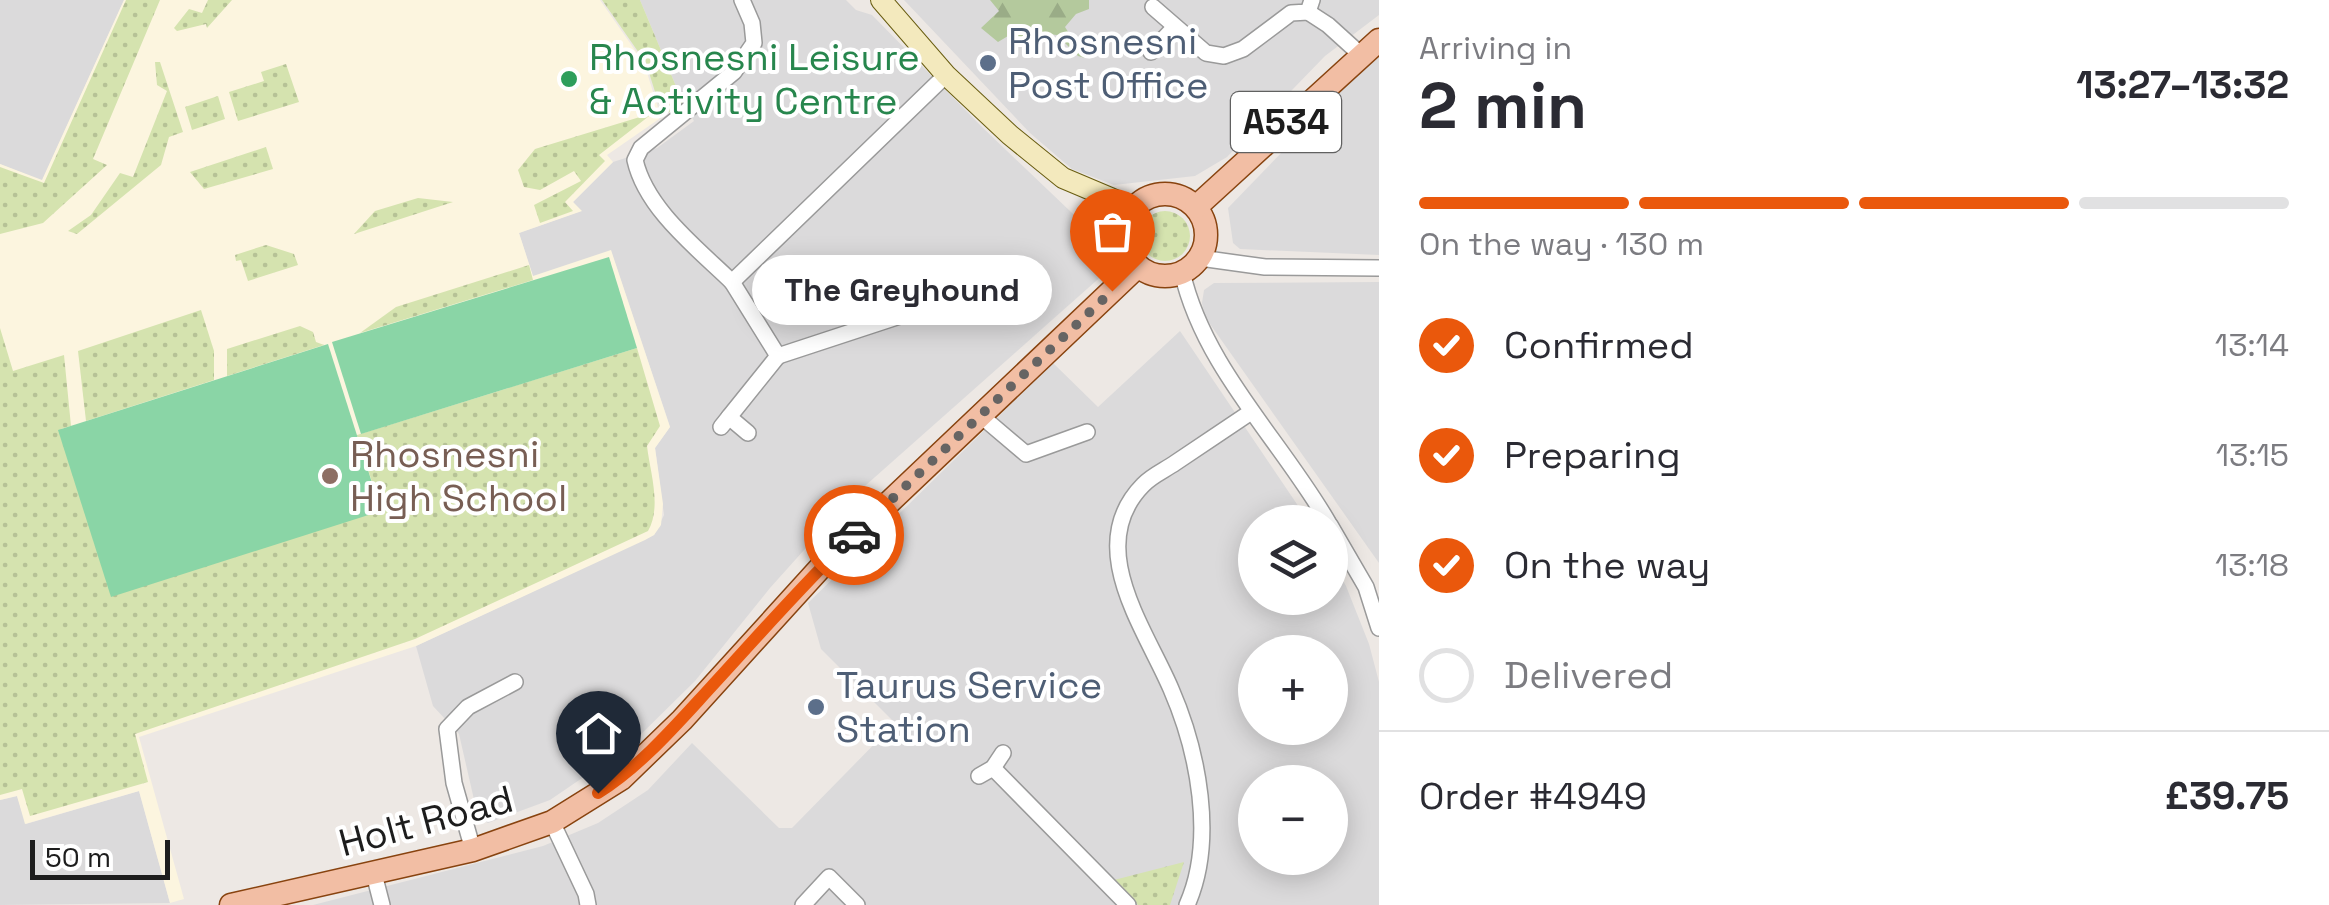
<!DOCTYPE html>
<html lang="en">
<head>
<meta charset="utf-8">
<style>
	:root { --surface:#fff; --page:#f2f2f3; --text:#2b2b33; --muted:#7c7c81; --line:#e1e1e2; --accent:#ea580c }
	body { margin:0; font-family:"Space Grotesk",sans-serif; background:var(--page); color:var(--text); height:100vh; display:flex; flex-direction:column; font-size:38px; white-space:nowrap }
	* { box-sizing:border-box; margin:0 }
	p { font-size:32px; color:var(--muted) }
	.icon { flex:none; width:55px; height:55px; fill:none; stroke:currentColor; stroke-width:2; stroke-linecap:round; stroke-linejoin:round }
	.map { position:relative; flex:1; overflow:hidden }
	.panel { display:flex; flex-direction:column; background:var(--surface); width:950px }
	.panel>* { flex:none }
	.buttons { position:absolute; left:1238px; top:505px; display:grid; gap:20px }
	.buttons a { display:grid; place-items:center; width:110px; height:110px; border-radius:50%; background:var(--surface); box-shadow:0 5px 25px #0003; font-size:50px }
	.scale { position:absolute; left:30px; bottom:25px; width:140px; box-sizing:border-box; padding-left:10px; border:5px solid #1d1d1d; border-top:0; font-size:28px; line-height:35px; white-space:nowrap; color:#1d1d1d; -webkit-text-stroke:8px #fff; paint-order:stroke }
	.pin { position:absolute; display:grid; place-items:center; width:85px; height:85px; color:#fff; margin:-102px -42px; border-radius:50% 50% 50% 0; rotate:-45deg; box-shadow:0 0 10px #0007 }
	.pin .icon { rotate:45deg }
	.courier { position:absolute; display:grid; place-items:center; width:100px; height:100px; margin:-50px; border:8px solid #ea580c; border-radius:50%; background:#fff; color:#222; box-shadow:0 2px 12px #0007 }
	.bubble { position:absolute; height:70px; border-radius:35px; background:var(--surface); box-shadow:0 5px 25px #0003; font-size:32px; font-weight:700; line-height:70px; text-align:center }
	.overview em { font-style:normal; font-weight:700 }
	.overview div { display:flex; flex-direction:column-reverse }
	.overview { display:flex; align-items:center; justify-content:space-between; height:170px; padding:0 40px }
	h1 { font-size:65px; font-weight:700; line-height:75px }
	.bar { display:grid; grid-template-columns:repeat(4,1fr); gap:15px 10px; align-content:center; height:120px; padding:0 40px }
	.bar i { height:12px; border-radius:8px; background:var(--line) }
	.bar .active { background:var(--accent) }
	.bar p { grid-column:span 4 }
	.line { display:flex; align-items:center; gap:25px; padding:0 40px; border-top:2px solid var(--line) }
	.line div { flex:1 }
	ol { padding:0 40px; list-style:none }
	li { display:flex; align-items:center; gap:30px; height:110px }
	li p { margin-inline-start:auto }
	li .icon { padding:10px; border-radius:50%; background:var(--accent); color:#fff; stroke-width:4 }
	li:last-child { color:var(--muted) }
	li i { width:55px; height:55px; border:5px solid var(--line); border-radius:50% }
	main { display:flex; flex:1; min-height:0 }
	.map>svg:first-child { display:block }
	.residential { fill:#dbdadb; fill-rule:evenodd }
	.education { fill:#fcf5df }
	.grass { fill:url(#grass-dots) }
	.forest { fill:url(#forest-firs) }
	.pitch { fill:#8ad5a6 }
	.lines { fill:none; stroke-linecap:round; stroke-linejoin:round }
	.minor-casing { stroke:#9a9a9a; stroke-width:18 }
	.secondary-casing { stroke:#695d10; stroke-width:22 }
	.primary-casing { stroke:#88430f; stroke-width:25 }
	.minor { stroke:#fff; stroke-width:15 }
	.secondary { stroke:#f3e9bd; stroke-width:20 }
	.primary { stroke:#f2bea4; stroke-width:22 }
	.done { stroke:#666463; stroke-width:10; stroke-dasharray:0 18 }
	.route { stroke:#ea580c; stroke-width:12 }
	.service-dot { fill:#5c6f8a; stroke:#fff; stroke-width:4 }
	.leisure-dot { fill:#2e9e5b; stroke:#fff; stroke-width:4 }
	.education-dot { fill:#8d6e63; stroke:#fff; stroke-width:4 }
	.labels { text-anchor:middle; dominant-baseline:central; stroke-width:8; stroke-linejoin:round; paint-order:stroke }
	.shield { fill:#fff; stroke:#616161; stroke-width:2.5 }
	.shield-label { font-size:35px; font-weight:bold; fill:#1d1d1d }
	.service-label { font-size:38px; fill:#4e5e75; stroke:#fff; text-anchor:start }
	.leisure-label { font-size:38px; fill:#27864d; stroke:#fff; text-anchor:start }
	.education-label { font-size:38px; fill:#785e54; stroke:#fff; text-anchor:start }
	.street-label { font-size:38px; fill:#1d1d1d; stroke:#fff }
</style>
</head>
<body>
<main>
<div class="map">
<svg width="1379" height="905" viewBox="0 0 1379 905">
	<defs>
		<pattern id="grass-dots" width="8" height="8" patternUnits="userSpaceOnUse" patternTransform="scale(2.5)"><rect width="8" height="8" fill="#d5e3af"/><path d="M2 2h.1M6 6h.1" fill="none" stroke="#b6c296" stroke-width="1.8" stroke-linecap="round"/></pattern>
		<pattern id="forest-firs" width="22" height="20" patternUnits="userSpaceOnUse" patternTransform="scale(2.5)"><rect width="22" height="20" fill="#b4c99d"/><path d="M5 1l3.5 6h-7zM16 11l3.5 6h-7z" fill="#9aac87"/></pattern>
	</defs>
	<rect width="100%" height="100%" fill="#ede8e4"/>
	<!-- residential -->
	<g class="residential">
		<path d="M0 0H124L42 181 0 164Z"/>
		<path d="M640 0H846L856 10 872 15 983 128 1114 253V265L848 501 770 588 695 681 629 746 550 800 488 823 478 817 459 734 433 706 416 646 654 535 664 515 655 448 670 427 611 251 533 277 519 233 581 211 573 202 613 162 657 148 694 121 683 103Z"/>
		<path d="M904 0H1379V15L1325 56 1227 157 1195 176 1114 185 1072 169 1030 133Z"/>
		<path d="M1379 57V255L1240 249 1233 243 1228 208 1347 85Z"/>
		<path d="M1379 282V563L1205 317 1202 303 1204 290 1214 283Z"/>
		<path d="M1180 331 1309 522H1255V598H1330V558L1346 586 1369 644 1379 682V905H313L543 846 598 823 648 790 692 743 779 828H792L895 723 821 649 808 603 1053 363 1098 407ZM1255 652H1330V728H1255ZM1255 782H1330V858H1255Z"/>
		<path d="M139 791 170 903 0 905V800L17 796 26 824Z"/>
	</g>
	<!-- education -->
	<path class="education" d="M124 0H600L644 63 659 111V119L607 155 613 162 573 202 582 211 519 233 533 276 611 250 670 427 655 448 663 504 661 525 654 535 645 540 416 646 139 737 184 899 170 903 139 791 25 824 17 796 0 800V164L42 180Z"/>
	<!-- grass -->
	<g class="grass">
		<path d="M126 0H160L93 159 107 165 43 223 0 234V167L44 183Z"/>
		<path d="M208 0H232L207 28 206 24 177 31 174 28 189 9 202 13Z"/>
		<path d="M602 0H640L683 103 660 118 661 111 646 63Z"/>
		<path d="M155 62H160L183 132 169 137 161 165 77 234 68 231 91 215 120 173 133 177 167 91 157 85Z"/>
		<path d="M286 64 299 102 238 121 229 92 264 81 261 72Z"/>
		<path d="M218 96 225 119 192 130 185 107Z"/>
		<path d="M653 113 599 155 605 161 565 202 573 211 540 223 534 205 581 181 574 171 540 190 524 187 518 170 535 149Z"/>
		<path d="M266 147 273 169 204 189 190 172Z"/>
		<path d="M418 198 453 202 354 234 375 211Z"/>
		<circle cx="1165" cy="236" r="25"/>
		<path d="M266 245 294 254 298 265 248 281 241 260 236 261 235 255Z"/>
		<path d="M529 265 533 280 360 333 396 307Z"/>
		<path d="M201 310 214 351V380L86 421 78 351Z"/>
		<path d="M300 326 313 332 316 342 324 345 227 376V349Z"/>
		<path d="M0 328 13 371 64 355 71 426 61 429 381 510 357 435 637 348 660 426 647 446C650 472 662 507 648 531L415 639 135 734 148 782 30 816 22 789 0 795Z"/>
		<path d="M1184 862 1170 905H1138L1114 880Z"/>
	</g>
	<!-- forest -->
	<path class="forest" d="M990 0H1089V9L1076 14 1065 27 1085 58 1078 56 1057 35 1048 34 1043 41 1026 42 1013 33 998 42 981 28 999 11Z"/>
	<!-- pitch -->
	<g class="pitch">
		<path d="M609 257 637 348 361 434 332 342Z"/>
		<path d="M328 344 381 511 111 597 58 430Z"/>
	</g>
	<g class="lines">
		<!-- minor casing -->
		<g class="minor-casing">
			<g id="minor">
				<path d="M742 0 752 23 754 43 734 72 641 148 635 160C646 209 697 248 732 282L946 75"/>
				<path d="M1153 7 1206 53 1224 56 1243 49 1291 13 1308 12 1312 0"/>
				<path d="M1308 12 1328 25 1360 54"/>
				<path d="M1151 52 1174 28"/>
				<path d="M1200 258 1265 267 1379 268"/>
				<path d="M1182 272C1204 368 1280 439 1328 522"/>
				<path d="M778 356 915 311"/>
				<path d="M980 415 1026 454 1087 432"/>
				<path d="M729 417 778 356 732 282"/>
				<path d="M721 427 729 417 748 433"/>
				<path d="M1330 525 1366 587 1379 628"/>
				<path d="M993 768 1128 905"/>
				<path d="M979 776 993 768 1003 753"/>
				<path d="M552 822 586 894 588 905"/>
				<path d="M473 850 454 783 447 729 468 707 515 682"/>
				<path d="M374 874 382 905"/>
				<path d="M803 905 829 877 857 905"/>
				<path d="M1187 905C1216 840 1198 751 1171 689 1145 628 1083 546 1143 485 1151 476 1165 470 1175 463 1200 446 1226 429 1251 412"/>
			</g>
		</g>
		<!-- secondary casing -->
		<g class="secondary-casing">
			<path id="secondary" d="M881 0 946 75 1010 135 1063 178 1134 208"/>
		</g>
		<!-- primary casing -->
		<g class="primary-casing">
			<g id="primary">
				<circle cx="1165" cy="235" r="41"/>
				<path d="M1196 207 1379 40"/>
				<path d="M231 905 473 850 552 822 621 779 682 720 821 567 1138 266"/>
			</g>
		</g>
		<!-- minor -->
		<use href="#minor" class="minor"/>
		<!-- secondary -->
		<use href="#secondary" class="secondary"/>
		<!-- primary -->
		<use href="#primary" class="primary"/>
	</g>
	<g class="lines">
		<!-- done -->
		<path class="done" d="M854 535 1112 291"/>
		<!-- route -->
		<path class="route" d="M598 793C641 766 676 725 711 687 758 636 804 583 854 535"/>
	</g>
	<!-- markers -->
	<g class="service-dot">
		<circle cx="988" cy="63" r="10"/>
		<circle cx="816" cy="707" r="10"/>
	</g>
	<circle class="leisure-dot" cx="569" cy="79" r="10"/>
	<circle class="education-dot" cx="330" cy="476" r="10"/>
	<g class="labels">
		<!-- shield labels -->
		<rect class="shield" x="1231" y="92" width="110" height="60" rx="8"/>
		<g class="shield-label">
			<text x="1286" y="122">A534</text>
		</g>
		<!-- service labels -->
		<g class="service-label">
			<text x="1008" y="41">Rhosnesni<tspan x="1008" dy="44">Post Office</tspan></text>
			<text x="836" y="685">Taurus Service<tspan x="836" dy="44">Station</tspan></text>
		</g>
		<!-- leisure labels -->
		<g class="leisure-label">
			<text x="589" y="57">Rhosnesni Leisure<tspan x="589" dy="44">&amp; Activity Centre</tspan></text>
		</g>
		<!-- education labels -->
		<g class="education-label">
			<text x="350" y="454">Rhosnesni<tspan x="350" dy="44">High School</tspan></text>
		</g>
		<!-- street labels -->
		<g class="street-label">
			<text transform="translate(426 821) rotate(-15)">Holt Road</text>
		</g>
	</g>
</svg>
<div class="buttons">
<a><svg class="icon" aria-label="layers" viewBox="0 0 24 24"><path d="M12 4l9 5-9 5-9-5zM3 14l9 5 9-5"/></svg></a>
<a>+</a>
<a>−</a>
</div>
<div class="scale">50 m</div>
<div class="pin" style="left:1112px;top:291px;background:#ea580c"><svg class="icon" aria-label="bag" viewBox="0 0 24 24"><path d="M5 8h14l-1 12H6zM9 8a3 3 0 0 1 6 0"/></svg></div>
<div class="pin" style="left:598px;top:793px;background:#1f2937"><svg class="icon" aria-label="home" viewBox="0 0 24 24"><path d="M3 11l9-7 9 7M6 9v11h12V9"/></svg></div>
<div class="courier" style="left:854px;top:535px"><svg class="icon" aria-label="car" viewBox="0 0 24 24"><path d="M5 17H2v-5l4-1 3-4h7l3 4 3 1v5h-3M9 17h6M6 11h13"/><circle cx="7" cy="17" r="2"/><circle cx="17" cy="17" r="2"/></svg></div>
<div class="bubble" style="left:752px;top:255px;width:300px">The Greyhound</div>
</div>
<section class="panel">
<div class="overview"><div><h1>2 min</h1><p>Arriving in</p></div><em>13:27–13:32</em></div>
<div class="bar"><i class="active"></i><i class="active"></i><i class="active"></i><i></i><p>On the way · 130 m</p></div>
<ol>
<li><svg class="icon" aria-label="check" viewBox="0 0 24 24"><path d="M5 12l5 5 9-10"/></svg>Confirmed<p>13:14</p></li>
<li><svg class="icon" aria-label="check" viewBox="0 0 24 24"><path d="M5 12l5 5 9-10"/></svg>Preparing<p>13:15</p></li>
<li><svg class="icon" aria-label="check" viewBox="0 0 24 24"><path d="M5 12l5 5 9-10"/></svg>On the way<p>13:18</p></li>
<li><i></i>Delivered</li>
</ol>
<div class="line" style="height:130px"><div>Order #4949</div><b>£39.75</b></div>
</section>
</main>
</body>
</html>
